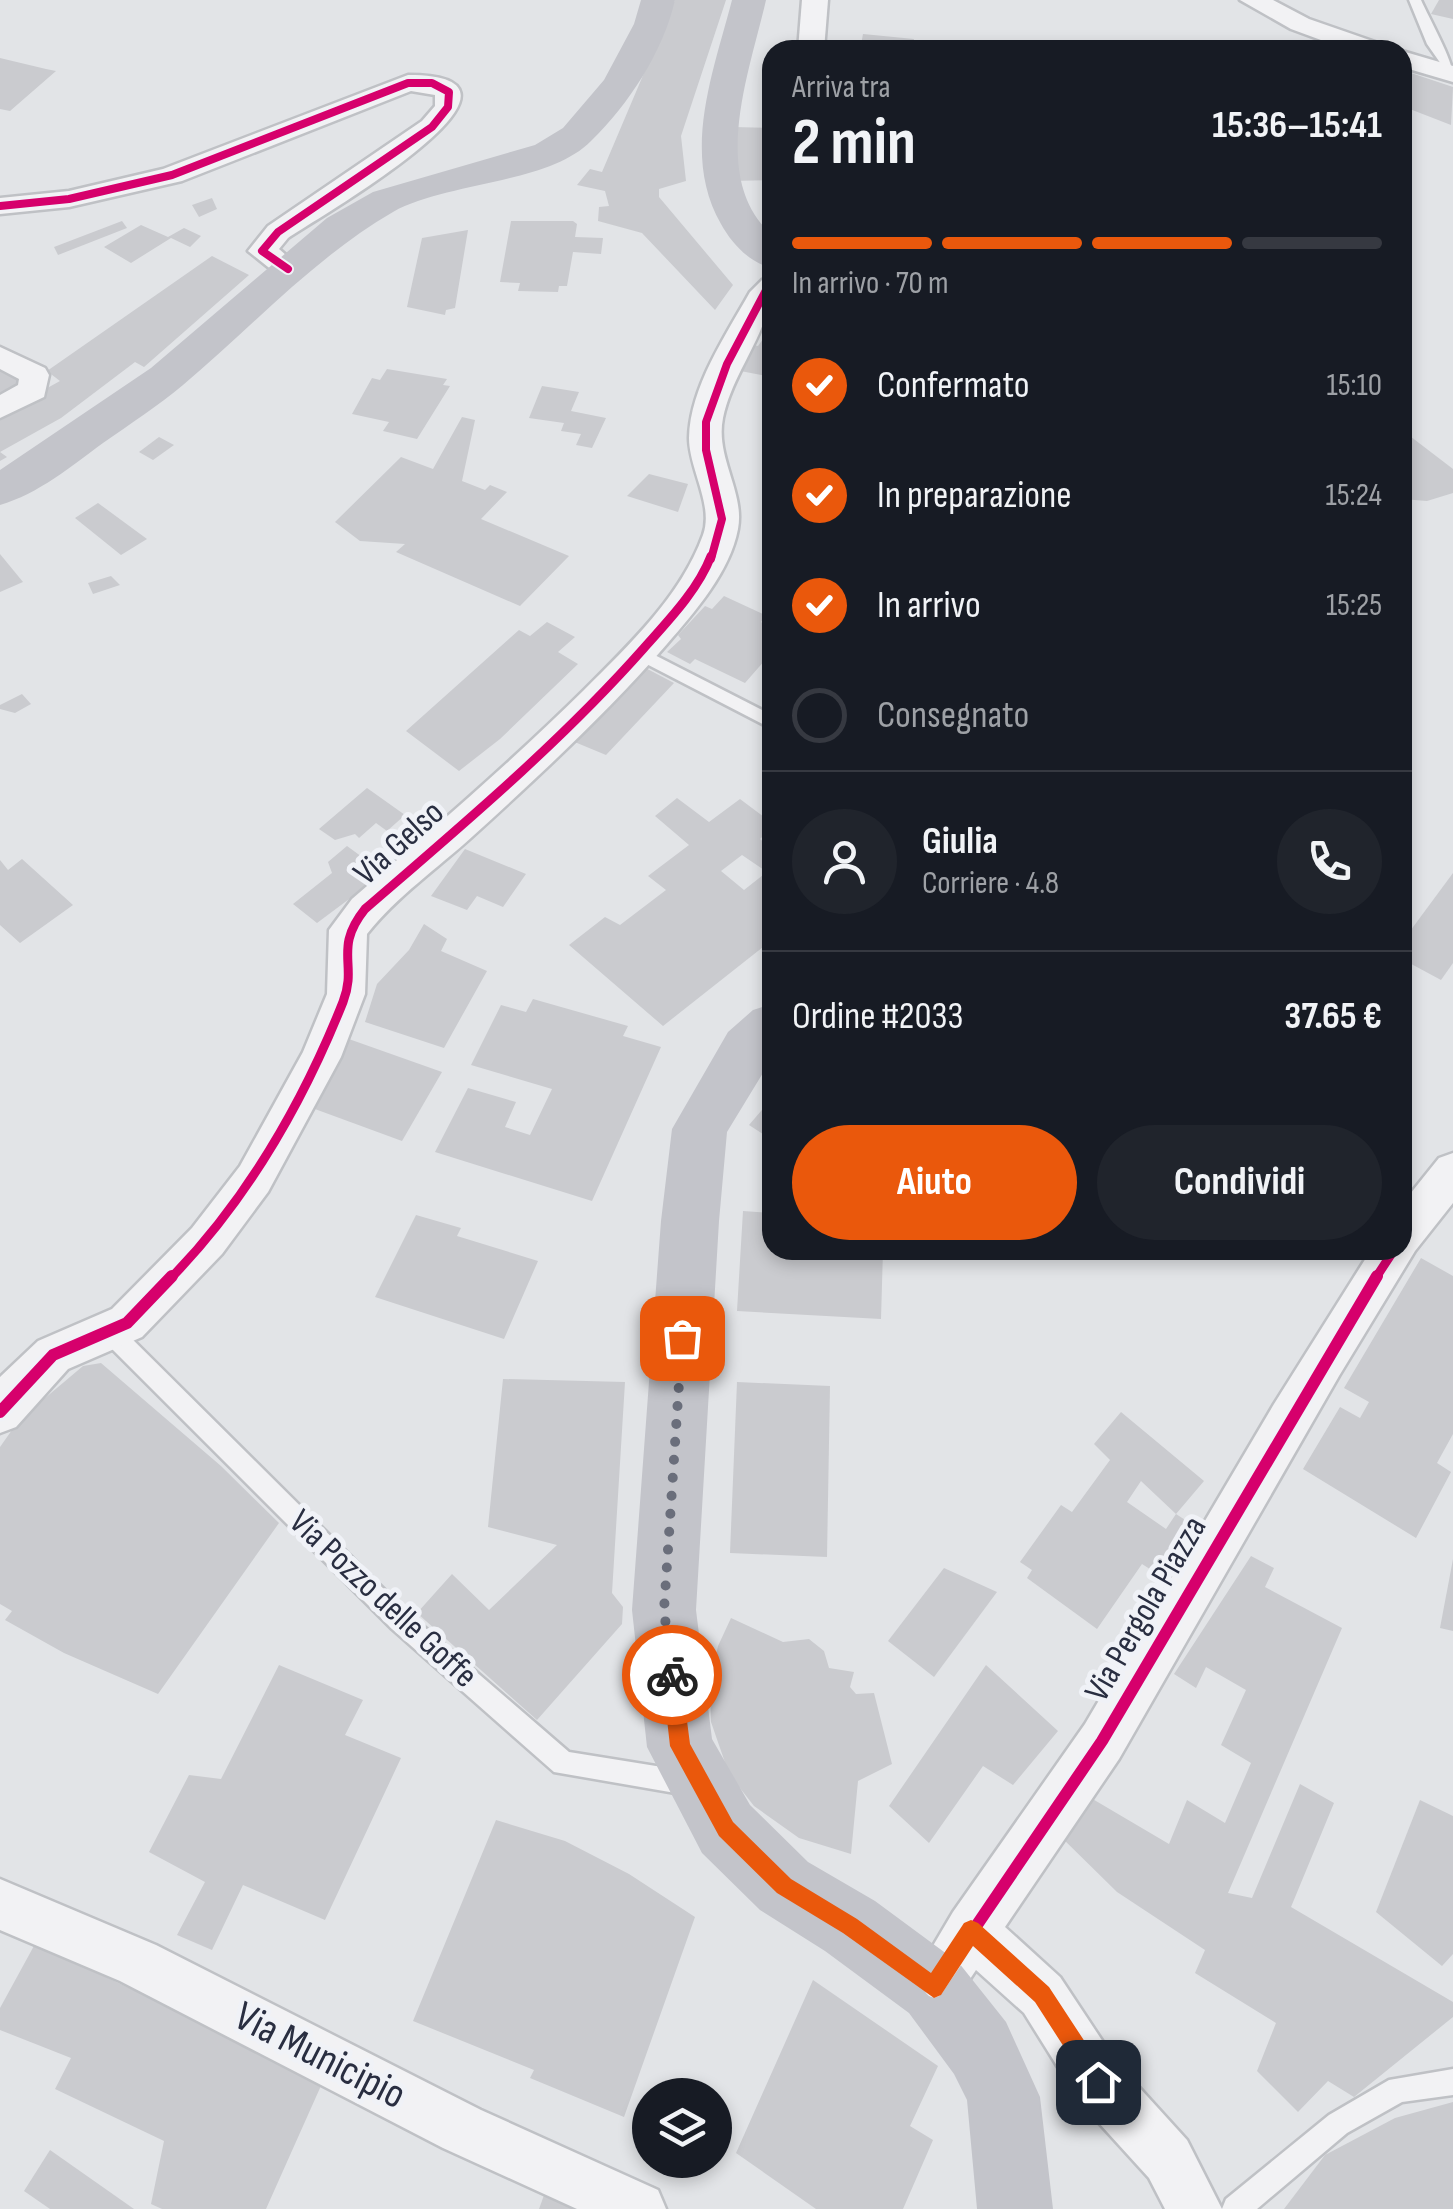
<!DOCTYPE html>
<html lang="it">
<head>
<meta charset="utf-8">
<style>
	:root { --surface:#171b24; --page:#20242c; --text:#f1f3f6; --muted:#9ea1a6; --line:#363941; --accent:#ea580c }
	body { margin:0; font-family:"Sofia Sans Condensed",sans-serif; background:var(--page); color:var(--text); height:100vh; display:flex; flex-direction:column; font-size:38px; white-space:nowrap }
	* { box-sizing:border-box; margin:0 }
	p { font-size:32px; color:var(--muted) }
	.icon { flex:none; width:55px; height:55px; fill:none; stroke:currentColor; stroke-width:2; stroke-linecap:round; stroke-linejoin:round }
	.map { position:relative; flex:1; overflow:hidden }
	.panel { position:absolute; left:762px; top:40px; width:650px; height:1220px; display:flex; flex-direction:column; background:var(--surface); border-radius:30px; box-shadow:0 5px 15px #0003 }
	.panel>* { flex:none }
	.fabs { position:absolute; left:632px; top:2078px; display:grid; gap:20px }
	.fabs a { display:grid; place-items:center; width:100px; height:100px; border-radius:50%; background:var(--surface); box-shadow:0 5px 15px #0003; font-size:50px }
	.pin { position:absolute; display:grid; place-items:center; width:85px; height:85px; color:#fff; margin:-42px; border-radius:20px; box-shadow:0 5px 15px #0006 }
	.courier { position:absolute; display:grid; place-items:center; width:100px; height:100px; margin:-50px; border:8px solid #ea580c; border-radius:50%; background:#fff; color:#222; box-shadow:0 2px 12px #0007 }
	.overview em { font-style:normal; font-weight:700 }
	.overview div { display:flex; flex-direction:column-reverse }
	.overview { display:flex; align-items:center; justify-content:space-between; height:170px; padding:0 30px }
	h1 { font-size:65px; font-weight:700; line-height:75px }
	.bar { display:grid; grid-template-columns:repeat(4,1fr); gap:15px 10px; align-content:center; height:120px; padding:0 30px }
	.bar i { height:12px; border-radius:8px; background:var(--line) }
	.bar .active { background:var(--accent) }
	.bar p { grid-column:span 4 }
	.line { display:flex; align-items:center; gap:25px; padding:0 30px; border-top:2px solid var(--line) }
	.line div { flex:1 }
	.round { display:grid; place-items:center; flex:none; width:105px; height:105px; border-radius:52px; background:var(--page) }
	ol { padding:0 30px; list-style:none }
	li { display:flex; align-items:center; gap:30px; height:110px }
	li p { margin-inline-start:auto }
	li .icon { padding:10px; border-radius:50%; background:var(--accent); color:#fff; stroke-width:4 }
	li:last-child { color:var(--muted) }
	li i { width:55px; height:55px; border:5px solid var(--line); border-radius:50% }
	.primary-button { display:flex; gap:20px; margin-top:auto; padding:20px 30px }
	.primary-button a { flex:1; height:115px; border-radius:60px; background:var(--accent); color:#fff; font-size:40px; font-weight:700; line-height:115px; text-align:center }
	.primary-button a+a { background:var(--page); color:var(--text) }
	.map>svg:first-child { display:block }
	.building { fill:#cacbcf; fill-rule:evenodd }
	.lines { fill:none; stroke-linecap:round; stroke-linejoin:round }
	.service-casing { stroke:#bfc1c5; stroke-width:5 }
	.minor-casing { stroke:#bfc1c5; stroke-width:5 }
	.service { fill:#f2f2f4; fill-rule:evenodd }
	.minor { fill:#f2f2f4; fill-rule:evenodd }
	.secondary { fill:#c3c4ca; fill-rule:evenodd }
	.cycleway-far2-casing { stroke:#f0f2f7; stroke-width:12 }
	.cycleway-far1-casing { stroke:#f0f2f7; stroke-width:15 }
	.cycleway-casing { stroke:#f0f2f7; stroke-width:19 }
	.cycleway-far2 { stroke:#d6006c; stroke-width:8 }
	.cycleway-far1 { stroke:#d6006c; stroke-width:9 }
	.cycleway { stroke:#d6006c; stroke-width:12 }
	.route { fill:#ea580c }
	.done { stroke:#6a6e7b; stroke-width:10; stroke-dasharray:0 18 }
	.labels { text-anchor:middle; dominant-baseline:central; stroke-width:10; stroke-linejoin:round; paint-order:stroke }
	.street-label { font-size:35px; fill:#292e41; stroke:#f0f2f7 }
	.near-street-label { font-size:42px; fill:#292e41; stroke:#f0f2f7 }
</style>
</head>
<body>
<div class="map">
<svg width="1453" height="2209" viewBox="0 0 1453 2209">
	<rect width="100%" height="100%" fill="#e2e4e7"/>
	<!-- building -->
	<g class="building">
		<path d="M675 0H726L681 136 686 181 659 189V197L733 285 715 310 642 233 598 221 599 207 609 206 605 191 577 185 590 169 602 172Z"/>
		<path d="M1439 0H1453V19L1431 14Z"/>
		<path d="M863 34 914 39 912 50H860Z"/>
		<path d="M0 58 46 69 56 71 10 111 0 109Z"/>
		<path d="M1402 70 1453 87 1451 125 1402 106Z"/>
		<path d="M733 127 772 128V180L731 181Z"/>
		<path d="M212 198 217 209 199 217 192 205Z"/>
		<path d="M122 221 127 228 58 255 54 247Z"/>
		<path d="M511 221H573L577 224 575 237 603 238 601 254 573 252 567 286H559L558 292 518 291 520 283 500 282Z"/>
		<path d="M141 225 168 237 184 228 201 236 190 247 171 238 131 263 104 247Z"/>
		<path d="M468 230 455 308 446 310 445 315 407 307 422 238Z"/>
		<path d="M212 256 249 275 144 367 135 362 61 418 0 452 7 457 0 461V414L60 381 47 371Z"/>
		<path d="M772 296V377L735 370 749 344 758 346 769 331 756 327Z"/>
		<path d="M0 368 22 376V387L0 400Z"/>
		<path d="M387 369 447 379 443 385 450 386 417 439 383 431 389 422 352 414 372 378 380 380Z"/>
		<path d="M542 386 579 392 571 411 606 418 592 448 576 445 581 434 561 431 564 423 529 418Z"/>
		<path d="M462 417 475 420 462 481 485 490 490 485 507 492 481 519 569 556 520 606 396 552 405 544 360 541 335 522 401 457 433 469Z"/>
		<path d="M1402 430 1453 469V493L1427 501 1402 499Z"/>
		<path d="M159 437 174 445 153 460 139 452Z"/>
		<path d="M649 474 688 484 678 512 627 496Z"/>
		<path d="M98 503 147 539 121 555 75 518Z"/>
		<path d="M0 554 23 582 0 592Z"/>
		<path d="M111 576 120 585 93 594 88 583Z"/>
		<path d="M724 596 767 616 761 622 772 628V652L745 683 695 659 690 664 667 652 681 639 678 635 705 606 712 609Z"/>
		<path d="M547 622 575 637 558 652 578 664 500 739 459 771 406 731 519 630 530 636Z"/>
		<path d="M636 663 674 683 606 755 565 738Z"/>
		<path d="M22 694 31 704 15 713 0 709V705Z"/>
		<path d="M367 788 405 815 387 831 376 823 359 838 355 834 335 840 319 829Z"/>
		<path d="M677 798 709 822 740 799 772 823V828L760 839 772 849V940L663 1026 569 945 605 917 620 925 666 890 648 876 689 845 655 816ZM742 855 767 872 744 890 721 871Z"/>
		<path d="M347 846 384 873 317 923 293 904 332 873 328 862Z"/>
		<path d="M465 849 526 874 503 907 477 896 467 910 431 896Z"/>
		<path d="M22 859 73 905 20 943 0 925V860L8 870Z"/>
		<path d="M1453 873V963L1441 980 1402 959V942Z"/>
		<path d="M424 924 447 939 441 951 487 971 444 1048 365 1022 377 984 409 950Z"/>
		<path d="M533 999 628 1026 623 1036 661 1047 592 1201 435 1152 468 1088 516 1102 505 1127 530 1135 552 1089 471 1065 501 1005 526 1012Z"/>
		<path d="M346 1038 442 1072 402 1141 304 1105Z"/>
		<path d="M772 1098V1140L749 1125Z"/>
		<path d="M743 1211 772 1213V1250H883L881 1319 737 1311Z"/>
		<path d="M416 1215 461 1228 457 1236 538 1261 504 1339 375 1297Z"/>
		<path d="M1421 1258 1453 1276V1434L1437 1463 1451 1472 1416 1538 1303 1469 1340 1407 1360 1418 1369 1402 1344 1388Z"/>
		<path d="M101 1363 221 1466 279 1523 158 1694 64 1653 5 1620 12 1611 0 1604V1447L19 1420 83 1366Z"/>
		<path d="M503 1379 625 1382 612 1593 623 1607 622 1624 537 1720 417 1613 452 1574 489 1610 557 1545 488 1527Z"/>
		<path d="M737 1382 830 1386 827 1557 730 1553Z"/>
		<path d="M1121 1412 1204 1481 1176 1514 1141 1481 1127 1502 1166 1529 1176 1514 1210 1536 1181 1589 1142 1564 1097 1629 1027 1578 1032 1570 1020 1562 1061 1505 1072 1512 1110 1460 1094 1444Z"/>
		<path d="M1251 1556 1274 1568 1265 1587 1342 1628 1228 1893 1252 1898 1300 1784 1334 1803 1291 1907 1453 2002V2017L1354 2097 1328 2081 1298 2112 1257 2071 1276 2023 1195 1973 1205 1950 1117 1892 1058 1834 1079 1791 1169 1844 1187 1800 1225 1823 1251 1763 1221 1745 1246 1690 1206 1667 1196 1688 1174 1674Z"/>
		<path d="M1453 1559V1631L1440 1628Z"/>
		<path d="M944 1568 997 1592 934 1677 888 1641Z"/>
		<path d="M731 1618 783 1642 809 1639 824 1651 829 1668 854 1672 850 1687 856 1694 874 1693 892 1764 858 1781 851 1854 799 1838 754 1806 729 1774 711 1722 710 1683 718 1646Z"/>
		<path d="M279 1665 363 1700 345 1735 401 1758 325 1920 243 1885 212 1950 177 1935 205 1882 149 1852 189 1775 221 1779Z"/>
		<path d="M986 1665 1058 1731 1013 1785 983 1766 929 1843 889 1806Z"/>
		<path d="M1420 1800 1453 1816V1954L1442 1966 1376 1912Z"/>
		<path d="M496 1820 565 1841 629 1874 695 1917 624 2117 530 2078 534 2070 413 2021Z"/>
		<path d="M35 1944 324 2079 266 2209H162L151 2204 164 2141 55 2089 71 2058 0 2030V2008Z"/>
		<path d="M813 1980 938 2066 910 2126 933 2140 903 2209H816L736 2153Z"/>
		<path d="M1453 2102V2209H1284L1325 2155 1395 2118Z"/>
		<path d="M50 2150 134 2209H50L24 2191Z"/>
		<path d="M547 2187 598 2209H539Z"/>
	</g>
	<g class="lines">
		<!-- service casing -->
		<g class="service-casing">
			<g id="service">
				<path d="M1409 0H1421C1429 18 1453 61 1453 75L1448 74 1427 44Z"/>
				<path d="M639 647 772 715V729L633 657V649Z"/>
				<path d="M109 1321 117 1324 408 1613 569 1752 687 1771 696 1774 699 1783 696 1792 687 1795 554 1772 392 1629 101 1338 98 1331 101 1324Z"/>
				<path d="M1453 2069V2095L1402 2102 1347 2133 1257 2209H1222L1226 2199 1329 2115 1389 2080Z"/>
			</g>
		</g>
		<!-- minor casing -->
		<g class="minor-casing">
			<g id="minor">
				<path d="M802 0H828L824 50H798Z"/>
				<path d="M1240 0H1273L1309 19 1381 44 1385 50H1348L1291 29Z"/>
				<path d="M1402 51 1453 66V82L1402 67Z"/>
				<path d="M408 75C567 75 319 217 288 238L279 249 302 269 298 275H278L248 251 268 226 422 121 435 106V95L411 91 182 181 69 207 0 214V198L69 191 163 169Z"/>
				<path d="M772 277C775 326 733 369 723 418 715 457 745 492 738 529 730 572 694 613 667 644 607 713 540 775 473 836 438 868 396 897 367 934L365 994 341 1057 268 1192 222 1254 142 1337 68 1369 16 1427 0 1433V1377L38 1341 112 1309 192 1228 240 1166 303 1052 327 994 329 930 352 899C431 831 510 763 584 690 629 645 681 596 703 535 714 505 689 469 689 438 690 387 726 335 750 292L762 280Z"/>
				<path d="M0 347 45 368 49 375 44 397 0 418V395L18 385 19 379 0 369Z"/>
				<path d="M1453 1153V1203L1415 1251 1339 1376 1119 1759 1005 1927 1060 1977 1117 2063 1187 2140 1222 2209H1165L1149 2178 1079 2101 1024 2013 976 1970 952 2006 934 2014 916 2006 908 1988 953 1912 1085 1724 1274 1404 1371 1250H1402V1204L1439 1158Z"/>
				<path d="M0 1879 156 1945 481 2110 658 2190 666 2209H577L443 2148 120 1981 0 1930Z"/>
			</g>
		</g>
		<!-- service -->
		<use href="#service" class="service"/>
		<!-- minor -->
		<use href="#minor" class="minor"/>
		<!-- secondary -->
		<g class="secondary">
			<path d="M641 0H675C663 52 629 104 591 141 549 184 446 182 393 212 315 257 252 327 183 385 158 406 130 424 103 443 72 466 38 494 0 505V470L151 368 327 218 373 192 535 145 563 128 604 80 634 24Z"/>
			<path d="M732 0H766C750 71 708 178 772 235V268C750 263 732 244 721 224 681 154 713 73 732 0Z"/>
			<path d="M772 1004V1058L727 1132 719 1221 696 1610 712 1739 750 1805 808 1862 875 1901 959 1963 1006 2022 1040 2097 1053 2209H977L967 2100 954 2074 909 2013 825 1951 760 1910 702 1853 647 1747 632 1610 661 1221 672 1129 728 1032 753 1010Z"/>
		</g>
		<!-- cycleway-far2 casing -->
		<g class="cycleway-far2-casing">
			<g id="cycleway-far2">
				<path d="M0 206 69 199 172 175 408 83H432L449 92 448 107 432 127 278 232 262 251 288 269"/>
				<path d="M711 559 722 519 706 450V422L727 364 765 292 772 286"/>
			</g>
		</g>
		<!-- cycleway-far1 casing -->
		<g class="cycleway-far1-casing">
			<g id="cycleway-far1">
				<path d="M170 1279C247 1200 302 1105 343 1002 358 964 333 949 365 909 461 826 560 743 644 648 668 621 698 590 711 556"/>
				<path d="M1375 1279 1394 1250"/>
			</g>
		</g>
		<!-- cycleway casing -->
		<g class="cycleway-casing">
			<g id="cycleway">
				<path d="M0 1412 53 1355 127 1323 172 1276"/>
				<path d="M934 1988 1102 1741 1377 1276"/>
			</g>
		</g>
		<!-- cycleway-far2 -->
		<use href="#cycleway-far2" class="cycleway-far2"/>
		<!-- cycleway-far1 -->
		<use href="#cycleway-far1" class="cycleway-far1"/>
		<!-- cycleway -->
		<use href="#cycleway" class="cycleway"/>
	</g>
	<!-- route -->
	<path class="route" d="M672 1665 681 1675 690 1744 733 1822 791 1879 857 1919 931 1973 964 1923 971 1920 978 1923 1049 1987 1106 2074 1109 2082 1106 2089 1098 2093 1091 2089 1035 2002 973 1946 941 1995 934 1998 843 1933 777 1893 719 1836 670 1746 662 1675Z"/>
	<g class="lines">
		<!-- done -->
		<path class="done" d="M672 1675 664 1610 682 1338"/>
	</g>
	<g class="labels">
		<!-- street labels -->
		<g class="street-label">
			<text transform="translate(399 843) rotate(-42)">Via Gelso</text>
			<text transform="translate(383 1599) rotate(43)">Via Pozzo delle Goffe</text>
			<text transform="translate(1146 1609) rotate(-60)">Via Pergola Piazza</text>
		</g>
		<!-- near-street labels -->
		<g class="near-street-label">
			<text transform="translate(320 2056) rotate(27)">Via Municipio</text>
		</g>
	</g>
</svg>
<div class="fabs">
<a><svg class="icon" aria-label="layers" viewBox="0 0 24 24"><path d="M12 4l9 5-9 5-9-5zM3 14l9 5 9-5"/></svg></a>
</div>
<div class="pin" style="left:682px;top:1338px;background:#ea580c"><svg class="icon" aria-label="bag" viewBox="0 0 24 24"><path d="M5 8h14l-1 12H6zM9 8a3 3 0 0 1 6 0"/></svg></div>
<div class="pin" style="left:1098px;top:2082px;background:#1f2937"><svg class="icon" aria-label="home" viewBox="0 0 24 24"><path d="M3 11l9-7 9 7M6 9v11h12V9"/></svg></div>
<div class="courier" style="left:672px;top:1675px"><svg class="icon" aria-label="bike" viewBox="0 0 24 24"><circle cx="6" cy="16" r="4"/><circle cx="18" cy="16" r="4"/><path d="M6 16l4-8h5l3 8M10 8l3 8H6M13 5h3"/></svg></div>
<section class="panel">
<div class="overview"><div><h1>2 min</h1><p>Arriva tra</p></div><em>15:36–15:41</em></div>
<div class="bar"><i class="active"></i><i class="active"></i><i class="active"></i><i></i><p>In arrivo · 70 m</p></div>
<ol>
<li><svg class="icon" aria-label="check" viewBox="0 0 24 24"><path d="M5 12l5 5 9-10"/></svg>Confermato<p>15:10</p></li>
<li><svg class="icon" aria-label="check" viewBox="0 0 24 24"><path d="M5 12l5 5 9-10"/></svg>In preparazione<p>15:24</p></li>
<li><svg class="icon" aria-label="check" viewBox="0 0 24 24"><path d="M5 12l5 5 9-10"/></svg>In arrivo<p>15:25</p></li>
<li><i></i>Consegnato</li>
</ol>
<div class="line" style="height:180px"><a class="round"><svg class="icon" aria-label="person" viewBox="0 0 24 24"><circle cx="12" cy="8" r="4"/><path d="M4 21q1-7 8-7t8 7"/></svg></a><div><b>Giulia</b><p>Corriere · 4.8</p></div><a class="round"><svg class="icon" aria-label="phone" viewBox="0 0 24 24"><path d="M5 4h4l2 5-3 2q2 4 5 5l2-3 5 2v4C11 20 4 13 5 4z"/></svg></a></div>
<div class="line" style="height:130px"><div>Ordine #2033</div><b>37.65 €</b></div>
<div class="primary-button"><a>Aiuto</a><a>Condividi</a></div>
</section>
</div>
</body>
</html>
